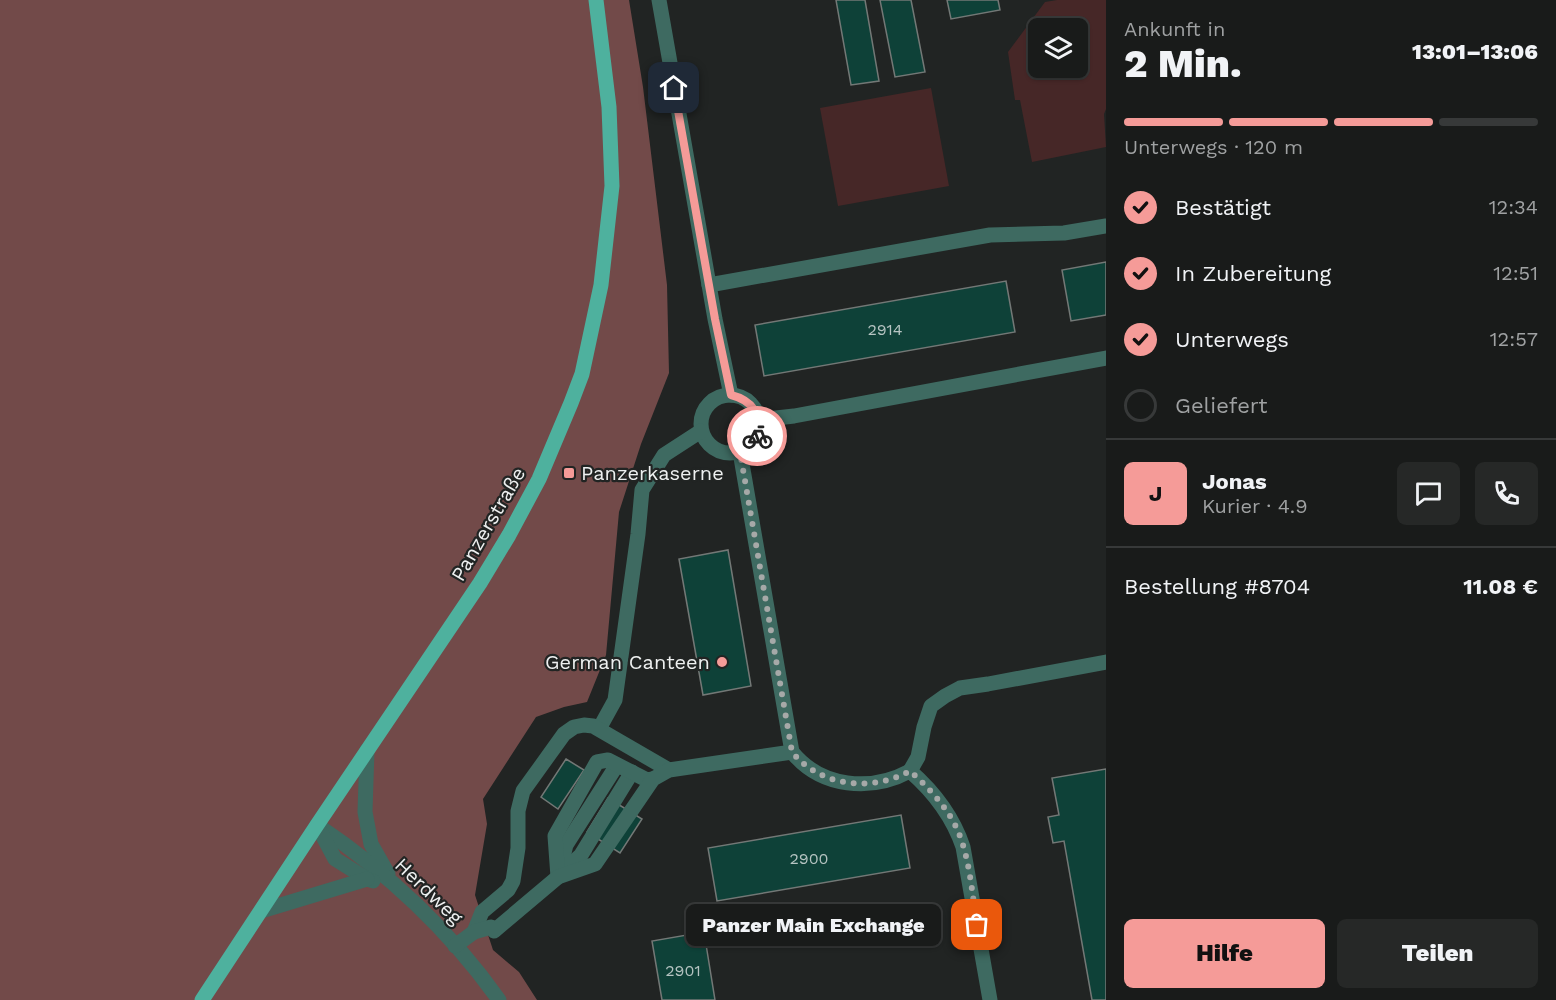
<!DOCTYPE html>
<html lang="de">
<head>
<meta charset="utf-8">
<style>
	:root { --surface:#191b1a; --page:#262827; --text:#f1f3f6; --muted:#9fa1a2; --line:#373939; --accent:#f59b98 }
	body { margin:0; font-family:"Work Sans",sans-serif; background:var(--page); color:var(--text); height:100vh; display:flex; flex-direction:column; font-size:22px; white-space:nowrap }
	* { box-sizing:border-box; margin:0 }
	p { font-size:20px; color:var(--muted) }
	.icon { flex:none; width:33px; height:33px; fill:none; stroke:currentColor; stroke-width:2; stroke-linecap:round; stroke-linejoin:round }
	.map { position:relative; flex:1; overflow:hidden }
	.panel { display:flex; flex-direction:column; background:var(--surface); width:450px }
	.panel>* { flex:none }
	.controls { position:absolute; left:1028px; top:18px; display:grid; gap:12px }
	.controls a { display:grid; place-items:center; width:60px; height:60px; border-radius:9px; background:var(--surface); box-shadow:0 2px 4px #0004,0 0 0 2px var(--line); font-size:30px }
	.pin { position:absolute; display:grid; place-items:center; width:51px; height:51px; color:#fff; margin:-26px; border-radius:12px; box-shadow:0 3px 9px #0006 }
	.courier { position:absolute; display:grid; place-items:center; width:60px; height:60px; margin:-30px; border:4px solid #f59b98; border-radius:50%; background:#fff; color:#222; box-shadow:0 2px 8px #0007 }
	.bubble { position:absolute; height:42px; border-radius:9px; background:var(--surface); box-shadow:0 2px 4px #0004,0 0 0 2px var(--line); font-size:20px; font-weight:800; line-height:42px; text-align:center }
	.summary em { font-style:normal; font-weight:800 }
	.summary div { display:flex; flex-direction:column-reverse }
	.summary { display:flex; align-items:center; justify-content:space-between; height:102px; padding:0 18px }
	h1 { font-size:39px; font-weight:800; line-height:45px }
	.bar { display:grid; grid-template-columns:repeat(4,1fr); gap:9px 6px; align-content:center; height:72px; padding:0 18px }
	.bar i { height:8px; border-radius:4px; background:var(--line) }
	.bar .on { background:var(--accent) }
	.bar p { grid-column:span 4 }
	.line { display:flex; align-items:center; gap:15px; padding:0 18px; border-top:2px solid var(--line) }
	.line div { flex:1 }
	.round { display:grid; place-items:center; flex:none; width:63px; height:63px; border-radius:9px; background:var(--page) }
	ol { padding:0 18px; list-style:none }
	li { display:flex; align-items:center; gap:18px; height:66px }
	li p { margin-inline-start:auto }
	li .icon { padding:6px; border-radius:50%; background:var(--accent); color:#111; stroke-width:4 }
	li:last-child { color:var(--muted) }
	li i { width:33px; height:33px; border:3px solid var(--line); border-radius:50% }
	.action { display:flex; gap:12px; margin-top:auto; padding:12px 18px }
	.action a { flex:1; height:69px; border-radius:9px; background:var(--accent); color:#111; font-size:24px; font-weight:800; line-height:69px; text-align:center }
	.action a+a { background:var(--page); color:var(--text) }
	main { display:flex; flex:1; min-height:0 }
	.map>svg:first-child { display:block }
	.green { fill:#462727; fill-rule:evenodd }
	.forest { fill:#724a49 }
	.building { fill:#0e4138; stroke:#737876; stroke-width:1.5 }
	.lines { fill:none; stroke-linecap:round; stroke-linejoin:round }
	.minor { stroke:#3e6a61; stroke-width:15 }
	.major { stroke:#4eb19e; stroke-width:15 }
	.done { stroke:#a6a9a8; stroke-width:6; stroke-dasharray:0 10.8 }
	.route { stroke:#f59b98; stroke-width:8 }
	.poi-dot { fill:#f59b98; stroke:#212423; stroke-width:2 }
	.labels { text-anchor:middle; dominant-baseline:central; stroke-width:4.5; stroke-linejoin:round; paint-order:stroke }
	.number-label { font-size:16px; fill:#b6c4c2 }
	.poi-label { font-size:20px; fill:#eef0f0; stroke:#212423; text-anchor:start }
	.street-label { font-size:20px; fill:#eef0f0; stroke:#212423 }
</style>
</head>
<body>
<main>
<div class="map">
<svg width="1106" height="1000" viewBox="0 0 1106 1000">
	<rect width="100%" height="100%" fill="#212423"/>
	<!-- green -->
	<g class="green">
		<path d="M1057 0H1106V109L1104 114 1106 147 1032 162 1020 100H1015L1008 52 1045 2ZM1077 28V68H1038V28Z"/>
		<path d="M931 88 949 186 838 206 820 108Z"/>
	</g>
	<!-- forest -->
	<path class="forest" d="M0 0H629L643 87 667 285 669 373 641 444 619 512 606 655 587 702 564 707 536 717 483 799 487 824 475 895 493 950 519 972 537 1000H0Z"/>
	<!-- building -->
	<g class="building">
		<path d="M836 0H865L879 81 851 85Z"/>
		<path d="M880 0H911L925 72 895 77Z"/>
		<path d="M947 0H998L1000 10 951 19Z"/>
		<path d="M1106 262V315L1071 321 1062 270Z"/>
		<path d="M1006 281 1015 332 764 376 755 325Z"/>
		<path d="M728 550 751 686 703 695 679 559Z"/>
		<path d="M566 759 584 770 558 809 541 797Z"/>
		<path d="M1106 769V1000H1092L1064 841 1053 843 1048 817 1059 815 1052 778Z"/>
		<path d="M608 798 642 819 620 853 587 832Z"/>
		<path d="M901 815 910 868 717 901 708 848Z"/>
		<path d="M704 932 715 1000H662L652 941Z"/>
	</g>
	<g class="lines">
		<!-- minor -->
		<g class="minor">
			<path d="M659 0 715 319 731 395"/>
			<path d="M709 285 990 235 1064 233 1106 226"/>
			<circle cx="730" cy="424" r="29"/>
			<path d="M759 420 794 416 1106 358"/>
			<path d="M599 729 615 700 638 534 642 490 664 455 701 431"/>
			<path d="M367 750 365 812 371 844 388 874"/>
			<path d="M792 752C821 788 871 792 910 771 934 792 953 817 963 847L990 1000"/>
			<path d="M910 771 918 757 924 727 931 706 945 696 960 688 988 684 1106 662"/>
			<path d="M317 825C387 872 450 931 499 1000"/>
			<path d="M319 829 335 859 367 879 373 881"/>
			<path d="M561 865 566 845 617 765"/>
			<path d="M562 872 581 855 632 772"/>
			<path d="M558 877 555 836 597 762 608 760 647 780 653 779"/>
			<path d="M261 911 367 879"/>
			<path d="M474 932 482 912 508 890 513 881 518 848V811L523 791 564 734 574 727 584 725 593 726 669 770"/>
			<path d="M455 946 474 932 491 927 494 931 558 877 595 864 653 779 669 770 792 752 740 452"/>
		</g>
		<!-- major -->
		<path class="major" d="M202 1000 317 825 480 583 509 535 539 479 571 403 582 374 601 285 612 186 609 107 596 0"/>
	</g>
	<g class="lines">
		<!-- done -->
		<path class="done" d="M757 436 752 445 740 452 792 752C821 787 871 792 910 771 928 787 947 807 957 829 970 858 972 894 977 925"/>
		<!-- route -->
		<path class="route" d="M674 88 715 319 731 395C751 400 764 415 757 436"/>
	</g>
	<!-- markers -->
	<g class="poi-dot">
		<rect x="563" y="467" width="12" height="12" rx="3"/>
		<circle cx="722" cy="662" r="6"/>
	</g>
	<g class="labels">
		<!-- number labels -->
		<g class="number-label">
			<text x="885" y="329">2914</text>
			<text x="809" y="858">2900</text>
			<text x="683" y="970">2901</text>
		</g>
		<!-- poi labels -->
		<g class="poi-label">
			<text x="581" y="473">Panzerkaserne</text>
			<text x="710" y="662" text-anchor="end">German Canteen</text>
		</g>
		<!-- street labels -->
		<g class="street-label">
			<text transform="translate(488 524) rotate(-60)">Panzerstraße</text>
			<text transform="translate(429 891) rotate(44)">Herdweg</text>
		</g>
	</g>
</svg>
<div class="controls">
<a><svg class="icon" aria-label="layers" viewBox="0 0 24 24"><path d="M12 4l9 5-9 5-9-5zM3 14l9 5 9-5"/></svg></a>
</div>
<div class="pin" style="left:977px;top:925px;background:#ea580c"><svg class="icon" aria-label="bag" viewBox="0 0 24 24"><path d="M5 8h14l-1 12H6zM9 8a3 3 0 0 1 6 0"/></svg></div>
<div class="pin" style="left:674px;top:88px;background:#1f2937"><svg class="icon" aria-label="home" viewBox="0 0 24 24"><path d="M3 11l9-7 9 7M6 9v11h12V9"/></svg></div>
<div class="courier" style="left:757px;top:436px"><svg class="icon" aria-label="bike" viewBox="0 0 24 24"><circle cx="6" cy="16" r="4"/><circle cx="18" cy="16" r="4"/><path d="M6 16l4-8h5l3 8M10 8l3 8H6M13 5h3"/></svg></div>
<div class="bubble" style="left:686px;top:904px;width:255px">Panzer Main Exchange</div>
</div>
<section class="panel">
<div class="summary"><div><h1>2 Min.</h1><p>Ankunft in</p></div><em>13:01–13:06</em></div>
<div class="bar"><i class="on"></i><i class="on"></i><i class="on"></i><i></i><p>Unterwegs · 120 m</p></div>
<ol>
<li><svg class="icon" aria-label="check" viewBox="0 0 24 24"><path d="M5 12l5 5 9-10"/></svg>Bestätigt<p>12:34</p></li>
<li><svg class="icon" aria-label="check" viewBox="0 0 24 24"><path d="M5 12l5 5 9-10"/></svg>In Zubereitung<p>12:51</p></li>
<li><svg class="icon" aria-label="check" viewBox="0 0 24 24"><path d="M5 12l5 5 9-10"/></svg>Unterwegs<p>12:57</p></li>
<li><i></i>Geliefert</li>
</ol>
<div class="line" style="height:108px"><b class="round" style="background:var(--accent);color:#111">J</b><div><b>Jonas</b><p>Kurier · 4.9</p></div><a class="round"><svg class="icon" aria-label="chat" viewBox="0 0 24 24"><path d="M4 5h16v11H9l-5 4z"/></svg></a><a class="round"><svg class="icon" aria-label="phone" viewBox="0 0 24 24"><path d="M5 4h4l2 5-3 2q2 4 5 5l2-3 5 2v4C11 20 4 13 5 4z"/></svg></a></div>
<div class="line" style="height:78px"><div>Bestellung #8704</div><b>11.08 €</b></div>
<div class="action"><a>Hilfe</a><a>Teilen</a></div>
</section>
</main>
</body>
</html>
